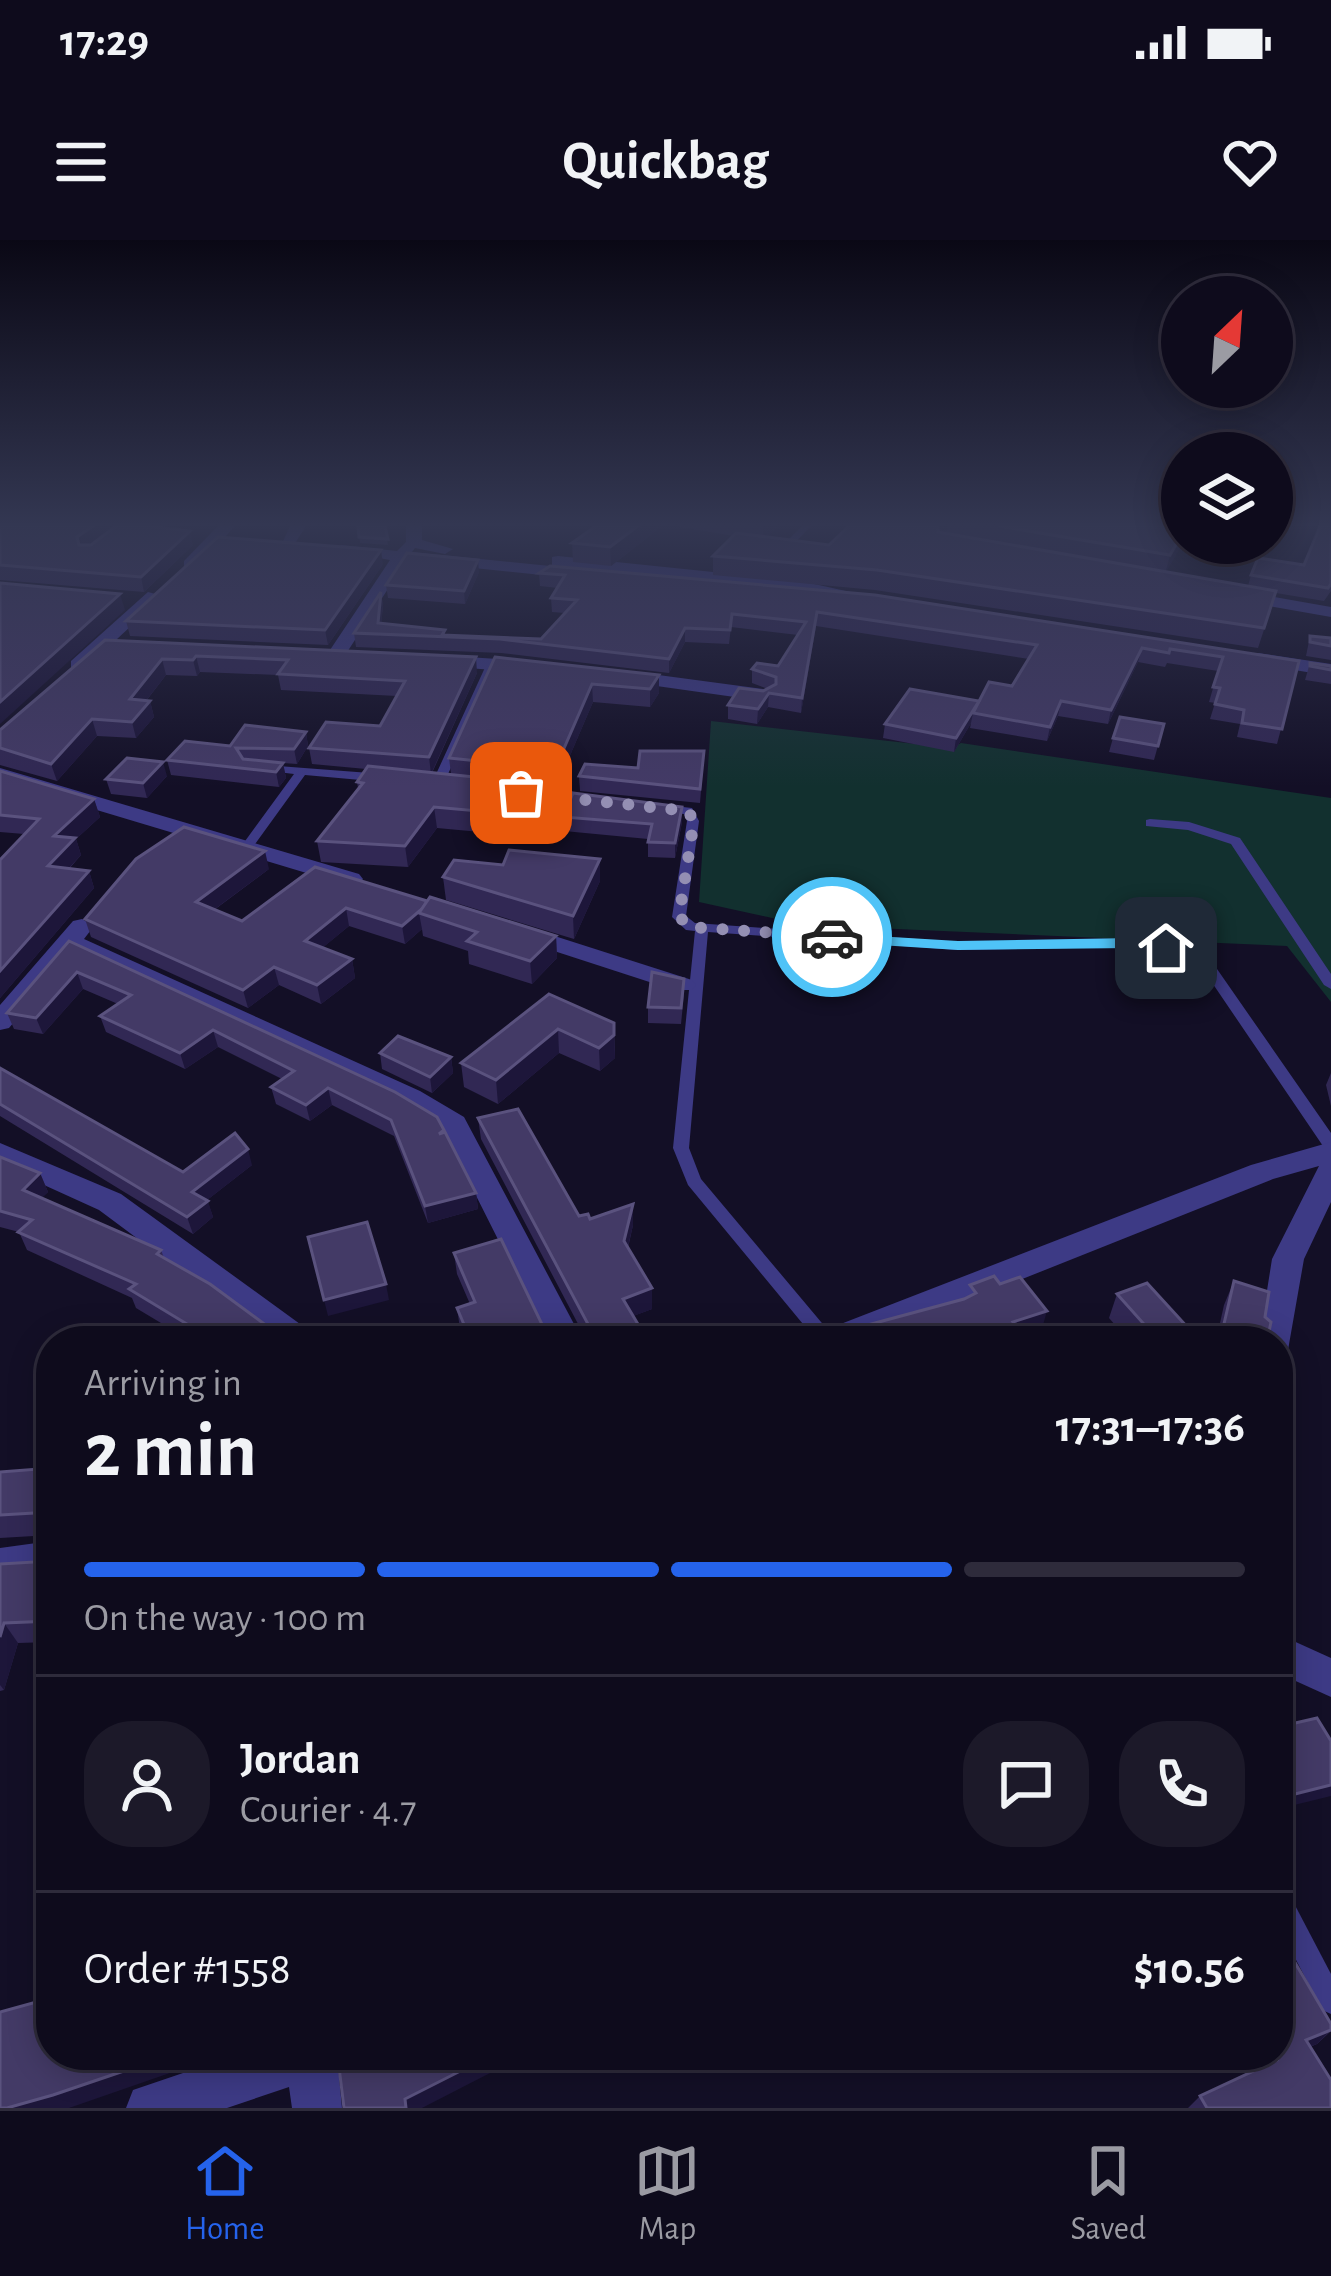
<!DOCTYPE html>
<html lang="en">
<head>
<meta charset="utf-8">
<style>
	:root { --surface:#0e0b1c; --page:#1c1929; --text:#f1f3f6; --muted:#9b9ba3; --line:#2e2b3b; --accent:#2563eb }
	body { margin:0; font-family:"Alegreya Sans",sans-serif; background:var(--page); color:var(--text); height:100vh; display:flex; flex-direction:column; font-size:45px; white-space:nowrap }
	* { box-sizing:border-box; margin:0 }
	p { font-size:39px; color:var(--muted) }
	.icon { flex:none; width:66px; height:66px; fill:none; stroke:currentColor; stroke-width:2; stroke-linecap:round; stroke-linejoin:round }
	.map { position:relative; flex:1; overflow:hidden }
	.side { position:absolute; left:36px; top:1086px; width:1257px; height:744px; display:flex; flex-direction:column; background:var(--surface); border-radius:48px; box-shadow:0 6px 30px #0003,0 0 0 3px var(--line) }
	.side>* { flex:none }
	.needle { width:78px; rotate:25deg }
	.controls { position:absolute; left:1161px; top:36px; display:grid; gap:24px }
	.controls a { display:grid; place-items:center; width:132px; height:132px; border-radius:50%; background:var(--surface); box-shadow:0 6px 30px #0003,0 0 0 3px var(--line); font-size:60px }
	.pin { position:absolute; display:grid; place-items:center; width:102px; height:102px; color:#fff; margin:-51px; border-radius:24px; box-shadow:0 6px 18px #0006 }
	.courier { position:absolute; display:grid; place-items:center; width:120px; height:120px; margin:-60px; border:9px solid #4fc3f7; border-radius:50%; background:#fff; color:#222; box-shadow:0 3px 15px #0007 }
	.summary em { font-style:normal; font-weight:700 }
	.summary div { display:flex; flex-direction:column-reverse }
	.summary { display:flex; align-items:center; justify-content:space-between; height:204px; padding:0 48px }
	h1 { font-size:78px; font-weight:700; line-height:90px }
	.bar { display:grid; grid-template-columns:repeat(4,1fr); gap:18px 12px; align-content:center; height:144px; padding:0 48px }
	.bar i { height:15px; border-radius:9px; background:var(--line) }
	.bar .current { background:var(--accent) }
	.bar p { grid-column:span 4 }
	.line { display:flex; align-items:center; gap:30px; padding:0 48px; border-top:3px solid var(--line) }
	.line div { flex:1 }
	.round { display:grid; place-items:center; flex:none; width:126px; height:126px; border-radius:48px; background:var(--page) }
	.status { display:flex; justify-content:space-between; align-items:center; height:84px; padding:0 60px; background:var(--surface); direction:ltr }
	.status svg { height:33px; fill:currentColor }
	header { display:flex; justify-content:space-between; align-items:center; height:156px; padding:0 48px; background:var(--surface); font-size:54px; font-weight:700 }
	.tab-bar { display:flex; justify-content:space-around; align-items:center; height:168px; border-top:3px solid var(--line); background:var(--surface); font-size:33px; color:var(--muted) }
	.tab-bar a { display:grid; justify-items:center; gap:6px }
	.tab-bar .current { color:var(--accent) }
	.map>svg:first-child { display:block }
	.green { fill:#12302f }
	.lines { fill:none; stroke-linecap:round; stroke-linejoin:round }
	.service { fill:#3d3a85; fill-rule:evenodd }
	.minor { fill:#3d3a85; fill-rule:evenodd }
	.wall { fill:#312854 }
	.shaded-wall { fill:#1d163a }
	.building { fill:#433a66; stroke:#5a527e; stroke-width:3 }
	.route { fill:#4fc3f7 }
	.done { stroke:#948fb3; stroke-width:12; stroke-dasharray:0 21.6 }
</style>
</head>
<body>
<div class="status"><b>17:29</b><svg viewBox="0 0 49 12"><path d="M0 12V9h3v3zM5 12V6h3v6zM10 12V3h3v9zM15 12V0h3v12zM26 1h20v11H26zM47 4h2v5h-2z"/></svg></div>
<header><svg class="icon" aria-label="menu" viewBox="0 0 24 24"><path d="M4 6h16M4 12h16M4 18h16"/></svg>Quickbag<svg class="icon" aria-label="heart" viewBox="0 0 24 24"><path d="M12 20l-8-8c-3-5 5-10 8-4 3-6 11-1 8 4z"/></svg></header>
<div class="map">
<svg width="1331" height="1868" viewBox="0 0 1331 1868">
	<rect width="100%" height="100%" fill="#130f26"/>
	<!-- green -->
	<path class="green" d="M711 481 951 508 961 503 1331 558V762L1287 706 804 685 699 662Z"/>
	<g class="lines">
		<!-- service -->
		<g class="service">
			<path d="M802 286H811L783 315H777V311Z"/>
			<path d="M488 421 497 423 445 541 455 545 449 549 434 546 432 543Z"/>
			<path d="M265 525 383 534 389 538 383 542 305 535 250 611 246 612 240 608 294 534 261 530 259 528Z"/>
			<path d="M474 543 592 556 598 560 592 564 470 550 468 547Z"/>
			<path d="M665 565 692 568 699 581 686 676 695 683 958 702 1131 699 1208 716 1331 893V910L1325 909 1198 722 1131 707 958 710 708 692 689 908 701 939 837 1101H817L688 945 673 908 695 691 686 690 672 677 687 581 684 574 661 572V566Z"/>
			<path d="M1150 579 1189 582 1240 598 1331 734V749L1324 745 1231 604 1188 590 1146 586V580Z"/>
			<path d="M1278 1646 1287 1650 1331 1734V1774L1322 1770 1278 1685Z"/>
		</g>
		<!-- minor -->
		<g class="minor">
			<path d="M218 286H235L196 329H184V321Z"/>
			<path d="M290 286H306L292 308H280Z"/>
			<path d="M406 286H422V300L453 309 445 314 415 308 412 312 580 329 588 334 580 339 406 321 342 420H328L326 416 390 320 333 310 341 305 397 311 406 302Z"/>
			<path d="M558 316 801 341 877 358 868 363 801 351 552 325V317Z"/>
			<path d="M1235 350 1331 367V377L1229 359 1226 355Z"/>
			<path d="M148 352 163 356 85 429H71V421Z"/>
			<path d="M1258 413 1331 424V436L1251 423V415Z"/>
			<path d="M435 415 531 421 540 427 531 433 428 425V417Z"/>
			<path d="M621 430 763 449 773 455 763 461 614 440 611 436Z"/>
			<path d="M0 528 359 634 363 639 359 644H343L0 541Z"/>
			<path d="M82 679 94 686 84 699 420 851 464 877 583 1101H549L443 890 400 865 73 712 9 788 0 790V765L73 681Z"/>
			<path d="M517 684 692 740 696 745 692 750H674L508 696 505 691Z"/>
			<path d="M1331 902V962L1304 1019 1288 1110 1278 1113V1101H1259L1272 1019 1319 926 1273 939 867 1101H815L820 1092 1251 925Z"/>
			<path d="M0 903 121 954 311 1092 316 1101H275L99 970 0 925Z"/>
			<path d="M51 1301V1335L0 1342V1308Z"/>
			<path d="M1278 1394 1331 1418V1457L1278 1433Z"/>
			<path d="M236 1815H337L342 1868H292L289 1847 227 1868H126L133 1850Z"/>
		</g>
	</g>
	<!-- wall -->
	<g class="wall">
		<path d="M0 286 193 305 144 352 0 340Z"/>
		<path d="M358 286H385L388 305 360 303Z"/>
		<path d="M596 286H662L611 326 573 322 572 303Z"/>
		<path d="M675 286H779L767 297 829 305 849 286H1182L1166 332 1248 346 1251 335 1304 325 1331 286V351L1324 361 1276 353 1258 408 875 350 713 335V316L734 296Z"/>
		<path d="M1206 303H1250L1247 311 1205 305Z"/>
		<path d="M383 324 328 405 130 396 126 381Z"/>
		<path d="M479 332 465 364 388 358 386 345Z"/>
		<path d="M539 333 1299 421 1277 504 1237 497 1240 484 1210 479 1215 463 1209 462 1218 431 1167 423 1165 427 1138 422 1108 484 1058 476 1047 501 970 488 971 483 954 512 883 498 885 484 979 461 1012 446 1029 419 816 386 801 473 768 467 757 484 728 479V465L768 449 752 443V429L778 426 798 395 731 387 729 404 685 402 669 433 501 413 356 407 354 393 381 352 383 366 381 384 445 390V395L541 399 565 373 552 372 551 358 558 348 540 346Z"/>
		<path d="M1310 396 1331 398V420L1306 416Z"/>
		<path d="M105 400 477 433 432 533 451 534 449 518 495 417 659 435V453L650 467 593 462 556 548 495 541 496 559 480 592 437 588 408 627 321 622 317 601 358 548 357 542 366 529 312 524 309 508 380 486 397 456 281 450 278 435 200 432 197 436 166 435 146 461H150L154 477 136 498 97 496 57 541 0 525V490Z"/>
		<path d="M1310 423 1331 426V444L1305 440Z"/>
		<path d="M1164 484 1154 520 1109 512 1113 498Z"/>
		<path d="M306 492 308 506 297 524 283 523 286 538 279 547 171 535 167 520 230 506Z"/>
		<path d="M703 526 700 563 580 551 579 536 638 528Z"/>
		<path d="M0 531 94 559 100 577 76 599 81 615 69 629 89 631 94 648 0 758V620L24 594 0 592Z"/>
		<path d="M167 536 147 558 111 554 106 539Z"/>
		<path d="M682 567V582L675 618 648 617V599L564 591 563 577Z"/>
		<path d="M503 625 600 641 574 699 446 660 443 637Z"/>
		<path d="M315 627 427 661 556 696 557 718 532 744 469 724 468 711 423 696 422 689 405 704 349 686 322 708 352 719 355 738 321 764 279 745 248 768 91 697 85 679 269 629 214 670 242 681Z"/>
		<path d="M69 701 444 892 476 953 478 969 428 983 394 896 332 865 310 881 276 864 271 847 282 839 218 807 185 829 106 792 100 776 118 764 83 749 43 794 14 789 7 773Z"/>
		<path d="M549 754 614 783 615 818 600 831 559 813 498 864 464 847 461 823Z"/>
		<path d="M684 754 681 784 648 783V767Z"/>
		<path d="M380 813 451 817 453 833 432 853 382 829Z"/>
		<path d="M0 828 183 932 252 925 207 960 213 977 193 994 0 876Z"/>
		<path d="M1331 833V866L1326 845Z"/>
		<path d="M478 878 579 976 633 985 628 1008 652 1069 633 1076 648 1101H587L481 899Z"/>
		<path d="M0 917 40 933 48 952 41 958 161 1010 164 1018 292 1101H191L136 1068 132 1058 27 1010 19 992 0 987Z"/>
		<path d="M454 1013 550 1101H465L460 1089 457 1068 470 1064 457 1034Z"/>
		<path d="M1234 1041 1265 1077 1267 1101H1216L1224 1065Z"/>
		<path d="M1117 1054 1200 1101H1129L1109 1078Z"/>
		<path d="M51 1228V1295L0 1298V1232Z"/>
		<path d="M51 1321V1402L18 1403 4 1450 0 1451V1324Z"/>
		<path d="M1278 1719 1331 1784V1791L1317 1804 1310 1807 1331 1868H1188L1200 1856 1258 1828 1251 1815H1278Z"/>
		<path d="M796 1815H832L801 1827Z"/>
		<path d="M1004 1815H1039L1035 1821 1011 1831Z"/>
	</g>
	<!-- shaded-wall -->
	<g class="shaded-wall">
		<path d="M93 286H115L82 312 77 297Z"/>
		<path d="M638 286H662L611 326 610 307Z"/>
		<path d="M763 286H779L763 301Z"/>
		<path d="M937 286H947L946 296 935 299Z"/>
		<path d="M190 291 193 305 144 352 141 337Z"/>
		<path d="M1182 294 1183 303 1165 334 1170 315Z"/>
		<path d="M381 310 383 324 328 405 325 390Z"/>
		<path d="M478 320 479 332 465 364 464 351Z"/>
		<path d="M381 352 383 366 380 397 378 383Z"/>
		<path d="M120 354 125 370 0 484V462Z"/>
		<path d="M817 372 816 386 801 473 802 458Z"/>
		<path d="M685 388V402L669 433V419Z"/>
		<path d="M1142 408 1138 422 1108 484 1111 470Z"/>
		<path d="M196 416 200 432 197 436 193 420Z"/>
		<path d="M476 417 477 433 431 534 429 517Z"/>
		<path d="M162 419 166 435 134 476 130 459Z"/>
		<path d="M659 435V453L650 467V449Z"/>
		<path d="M592 444 593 462 556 548 555 529Z"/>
		<path d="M769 453 768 467 757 484 758 469Z"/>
		<path d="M150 461 154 477 136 498 132 482Z"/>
		<path d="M979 461 973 473 971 483 954 512 956 498Z"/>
		<path d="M1061 461 1058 476 1047 501 1050 487Z"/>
		<path d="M92 479 97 496 57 541 51 524Z"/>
		<path d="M306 492 308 506 297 524 294 509Z"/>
		<path d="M163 522 167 536 147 558 143 543Z"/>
		<path d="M283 523 286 538 279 547 276 532Z"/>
		<path d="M494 539 496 559 480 592 478 571Z"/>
		<path d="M94 559 100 577 76 599 81 615 54 644 48 626 54 596Z"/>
		<path d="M434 567 437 588 408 627 405 606Z"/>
		<path d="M682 567V582L675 618V603Z"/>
		<path d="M265 611 269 629 200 680 196 662Z"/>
		<path d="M600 619V641L574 699 573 676Z"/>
		<path d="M89 631 94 648 0 758V731Z"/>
		<path d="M430 662 419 673 422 689 405 704 402 686Z"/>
		<path d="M346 668 349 686 309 719 305 701Z"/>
		<path d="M556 696 557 718 532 744 530 721Z"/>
		<path d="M352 719 355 738 321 764 317 745Z"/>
		<path d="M274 727 279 745 248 768 243 750Z"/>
		<path d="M77 732 83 749 43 794 36 778Z"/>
		<path d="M558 789 559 813 498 864 496 840Z"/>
		<path d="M213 790 218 807 185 829 180 813Z"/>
		<path d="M614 795 615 818 600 831 599 808Z"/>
		<path d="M451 817 453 833 432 853 430 837Z"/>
		<path d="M328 848 332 865 310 881 306 865Z"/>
		<path d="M248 909 252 925 197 968 192 952Z"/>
		<path d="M40 933 48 952 31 969 23 950Z"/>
		<path d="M476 953 478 969 428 983 425 966Z"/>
		<path d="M208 961 213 977 193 994 187 977Z"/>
		<path d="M633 964V985L624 1023V1001Z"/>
		<path d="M386 1044 389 1060 328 1076 324 1060Z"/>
		<path d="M652 1048V1069L623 1080V1059Z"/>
		<path d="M1047 1071 1041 1092 1014 1101 1013 1082Z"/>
		<path d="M288 1089 292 1101H276Z"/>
		<path d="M505 1094 506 1101H484Z"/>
		<path d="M4 1383 18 1403 4 1450 0 1445V1397Z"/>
		<path d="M1331 1545V1556L1278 1569 1279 1558Z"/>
		<path d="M1331 1790 1317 1804 1290 1814 1306 1800Z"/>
		<path d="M171 1815H216V1817L69 1868H7Z"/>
		<path d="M492 1815H525L422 1868H406L405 1859Z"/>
		<path d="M804 1815H832L801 1827Z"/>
		<path d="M1020 1815H1039L1035 1821 1011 1831Z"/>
	</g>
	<!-- building -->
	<g class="building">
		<path d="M0 286H93L77 297 79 305H91L116 286H149L190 291 141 337 0 325Z"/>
		<path d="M358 286H385L388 299 359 297Z"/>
		<path d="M596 286H638L610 307 572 303Z"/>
		<path d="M849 286H938V292L1276 351 1264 388 877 330 713 316 736 293 829 305Z"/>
		<path d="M999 286H1182V294L1170 315Z"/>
		<path d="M1320 286H1331V344L1328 348 1251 335 1258 318 1304 325Z"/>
		<path d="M218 297 381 310 325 390 126 381Z"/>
		<path d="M407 313 478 320 464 351 386 345Z"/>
		<path d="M550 326 875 355 1299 421 1282 489 1242 483 1244 470 1215 464 1220 448 1213 447 1223 417 1170 409 1169 413 1142 408 1111 470 1061 461 1050 487 973 473 989 442 1012 446 1037 405 817 372 802 458 769 453 758 469 728 465 739 448 763 451 776 444V437L752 429 757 423 778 426 806 382 732 374 730 390 685 388 669 419 500 399 354 393 381 352 378 383 445 390 442 395 541 399 577 360 551 358 565 335 539 333Z"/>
		<path d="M0 343 120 354 0 462Z"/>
		<path d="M1310 396 1331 398V406L1310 402Z"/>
		<path d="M105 400 476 417 429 517 309 508 326 482 380 486 405 441 278 434 288 420 196 416 193 420 162 419 130 459 150 461 132 482 92 479 51 524 0 508V490Z"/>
		<path d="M495 417 659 435 650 449 592 444 555 529 449 518Z"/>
		<path d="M1310 423 1331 426V430L1310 426Z"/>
		<path d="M910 449 979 461 956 498 885 484Z"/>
		<path d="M1120 477 1164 484 1158 506 1113 498Z"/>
		<path d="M245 485 306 492 294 509 236 508 243 519 283 523 276 532 167 520 185 501 230 506Z"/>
		<path d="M640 511H704L700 549 579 536 585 524 638 528Z"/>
		<path d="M127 518 163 522 143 543 106 539Z"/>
		<path d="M368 526 494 539 478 571 434 567 405 606 317 601 363 543 357 542Z"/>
		<path d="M0 531 94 559 54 596 75 598 48 626 89 631 0 731V620L39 579 0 575Z"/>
		<path d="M573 553 682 567 675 603 648 602 652 584 563 577Z"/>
		<path d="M184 587 265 611 196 662 242 681 315 627 427 661 423 668 402 686 346 668 305 701 352 719 317 745 274 727 243 750 85 679 136 619Z"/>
		<path d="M509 610 600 619 573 676 443 637 454 620 503 625Z"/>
		<path d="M430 657 556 696 530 721 467 701 477 692 419 673Z"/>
		<path d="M69 701 395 852 437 877 444 890 439 894 445 892 476 953 425 966 391 880 328 848 306 865 271 847 294 831 213 790 180 813 100 776 131 755 77 732 36 778 7 773Z"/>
		<path d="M652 732 684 739 681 768 648 767Z"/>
		<path d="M549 754 614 783V795L599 808 558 789 496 840 461 823Z"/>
		<path d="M398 796 451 817 430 837 380 813Z"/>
		<path d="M0 828 183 932 235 893 248 909 192 952 208 961 187 977 0 864Z"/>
		<path d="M518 869 579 976 588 974 590 979 633 964 624 1001 652 1048 623 1059 648 1101H597L478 878Z"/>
		<path d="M0 917 40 933 23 950 161 1010 157 1014 210 1044 267 1086 288 1089 276 1101H215L129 1049 136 1044 18 992 32 980 0 971Z"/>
		<path d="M367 982 386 1044 324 1060 308 997Z"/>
		<path d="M501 999 550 1101H508L505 1094 484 1101H471L457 1068 475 1062 454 1013Z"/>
		<path d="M994 1036 1000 1044 1020 1037 1047 1071 1013 1082 1028 1101H995L992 1097 977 1101H837L842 1100 838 1093 964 1059 976 1053 970 1045Z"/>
		<path d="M1234 1041 1269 1052 1265 1077 1271 1082 1267 1101H1220Z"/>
		<path d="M1147 1043 1200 1101H1159L1117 1054Z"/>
		<path d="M51 1228V1272L0 1275V1232Z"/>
		<path d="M51 1321V1381L4 1383 0 1397V1324Z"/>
		<path d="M1317 1478 1331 1501V1545L1279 1558 1278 1487Z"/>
		<path d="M1290 1714 1331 1784V1790L1306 1800 1331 1840V1868H1207L1200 1856 1277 1820 1274 1815H1278V1745L1282 1743 1278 1736V1719Z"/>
		<path d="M51 1758V1815H171L53 1855 7 1868H0V1772Z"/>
		<path d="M345 1815H492L405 1859 406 1868H344L338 1819Z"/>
	</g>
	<!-- sky -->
	<linearGradient id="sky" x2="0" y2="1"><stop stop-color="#0a0815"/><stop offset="0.52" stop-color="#333752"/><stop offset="1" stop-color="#333752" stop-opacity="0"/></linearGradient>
	<rect width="1331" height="547" fill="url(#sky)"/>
	<!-- route -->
	<path class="route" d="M826 693 958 701 1131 698 1174 708 1166 713 1131 708 958 710 832 702 826 700Z"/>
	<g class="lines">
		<!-- done -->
		<path class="done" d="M521 553 688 571 694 581 679 677 691 687 832 697"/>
	</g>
</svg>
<div class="controls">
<a><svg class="needle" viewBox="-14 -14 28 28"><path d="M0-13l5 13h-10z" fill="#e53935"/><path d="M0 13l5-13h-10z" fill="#9b9ba3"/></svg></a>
<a><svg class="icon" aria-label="layers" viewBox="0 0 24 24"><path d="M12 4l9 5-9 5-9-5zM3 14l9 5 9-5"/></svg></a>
</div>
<div class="pin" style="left:521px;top:553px;background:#ea580c"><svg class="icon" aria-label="bag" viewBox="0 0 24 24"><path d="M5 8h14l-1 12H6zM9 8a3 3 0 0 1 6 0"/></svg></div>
<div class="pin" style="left:1166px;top:708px;background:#1f2937"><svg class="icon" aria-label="home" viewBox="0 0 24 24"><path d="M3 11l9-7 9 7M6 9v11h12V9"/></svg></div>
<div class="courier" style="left:832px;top:697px"><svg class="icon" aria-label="car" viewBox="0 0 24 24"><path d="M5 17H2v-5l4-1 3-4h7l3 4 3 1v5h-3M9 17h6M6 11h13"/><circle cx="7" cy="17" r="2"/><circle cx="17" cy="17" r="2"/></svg></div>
<section class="side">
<div class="summary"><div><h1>2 min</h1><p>Arriving in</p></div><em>17:31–17:36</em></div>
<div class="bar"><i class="current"></i><i class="current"></i><i class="current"></i><i></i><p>On the way · 100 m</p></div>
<div class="line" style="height:216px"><a class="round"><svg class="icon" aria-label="person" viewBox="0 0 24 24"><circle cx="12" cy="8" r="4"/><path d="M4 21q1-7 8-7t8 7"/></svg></a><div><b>Jordan</b><p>Courier · 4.7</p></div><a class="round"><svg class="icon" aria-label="chat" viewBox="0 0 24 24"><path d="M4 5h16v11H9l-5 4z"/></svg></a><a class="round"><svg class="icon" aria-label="phone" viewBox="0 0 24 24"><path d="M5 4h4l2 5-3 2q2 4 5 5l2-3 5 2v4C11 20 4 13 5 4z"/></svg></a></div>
<div class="line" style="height:156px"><div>Order #1558</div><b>$10.56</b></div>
</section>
</div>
<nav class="tab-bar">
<a class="current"><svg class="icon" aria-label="home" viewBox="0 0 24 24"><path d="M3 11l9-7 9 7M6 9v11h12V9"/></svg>Home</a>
<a><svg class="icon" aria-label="map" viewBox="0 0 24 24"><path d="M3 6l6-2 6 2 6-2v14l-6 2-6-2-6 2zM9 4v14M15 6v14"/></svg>Map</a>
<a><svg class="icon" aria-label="saved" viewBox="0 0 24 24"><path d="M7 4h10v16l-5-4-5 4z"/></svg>Saved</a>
</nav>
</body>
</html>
